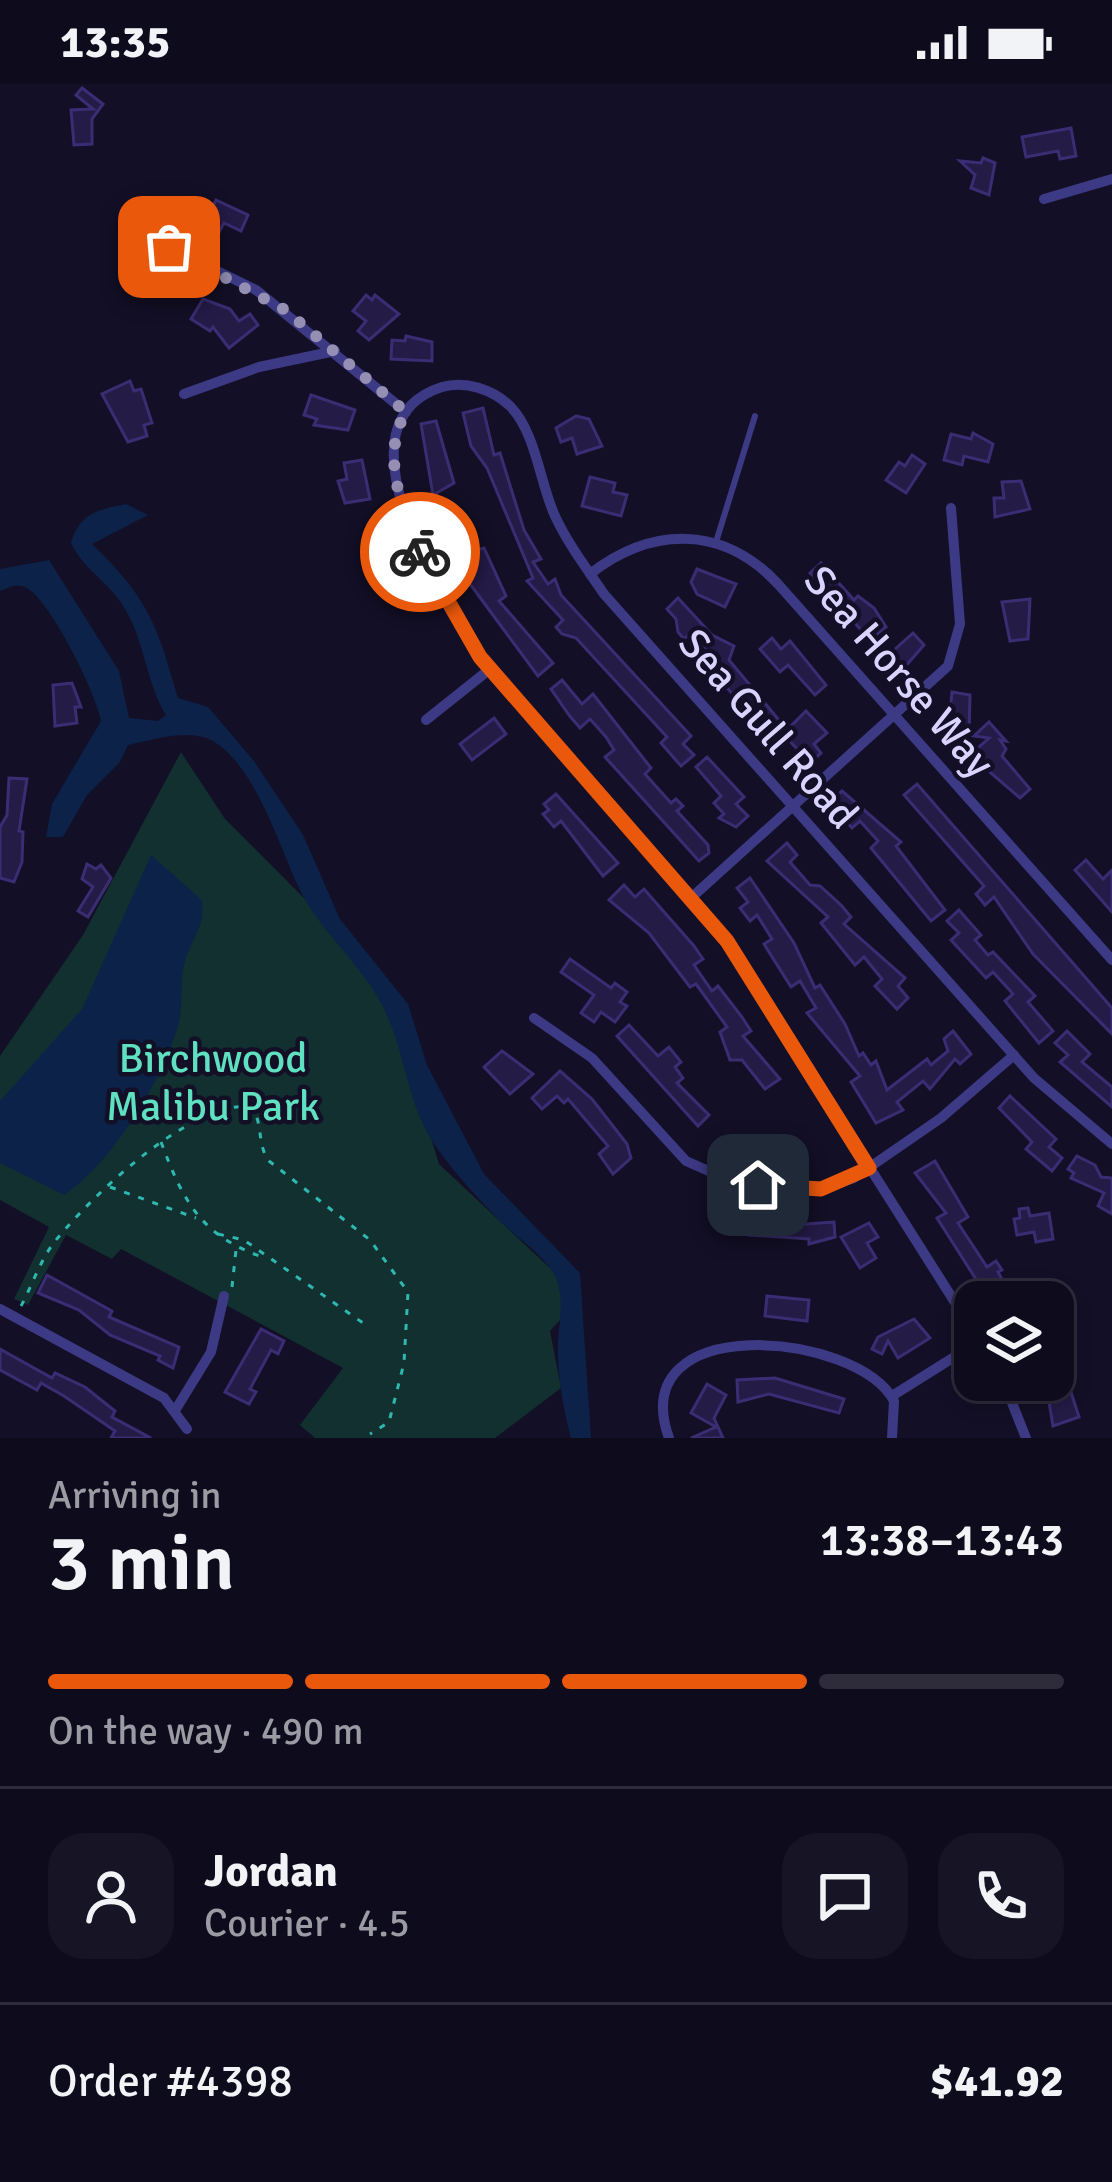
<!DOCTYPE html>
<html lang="en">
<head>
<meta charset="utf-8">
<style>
	:root { --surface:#0e0b1c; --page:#171425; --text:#f1f3f6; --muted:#9b9ba3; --line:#2e2b3b; --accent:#ea580c }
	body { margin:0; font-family:Signika,sans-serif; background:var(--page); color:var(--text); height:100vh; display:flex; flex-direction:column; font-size:45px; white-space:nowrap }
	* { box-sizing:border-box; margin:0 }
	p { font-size:39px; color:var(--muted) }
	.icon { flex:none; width:66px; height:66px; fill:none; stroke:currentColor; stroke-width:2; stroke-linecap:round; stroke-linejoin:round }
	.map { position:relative; height:1354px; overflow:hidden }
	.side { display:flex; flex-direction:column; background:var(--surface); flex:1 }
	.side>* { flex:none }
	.fabs { position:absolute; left:954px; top:1197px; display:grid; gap:24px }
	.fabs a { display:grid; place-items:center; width:120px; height:120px; border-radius:24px; background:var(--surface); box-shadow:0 6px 18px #0003,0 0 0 3px var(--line); font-size:60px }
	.pin { position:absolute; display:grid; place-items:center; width:102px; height:102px; color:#fff; margin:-51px; border-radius:24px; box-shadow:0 6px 18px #0006 }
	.courier { position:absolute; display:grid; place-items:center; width:120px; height:120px; margin:-60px; border:9px solid #ea580c; border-radius:50%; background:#fff; color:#222; box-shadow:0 3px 15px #0007 }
	.head em { font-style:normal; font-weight:600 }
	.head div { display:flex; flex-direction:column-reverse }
	.head { display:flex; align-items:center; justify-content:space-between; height:204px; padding:0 48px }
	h1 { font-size:78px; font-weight:600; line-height:90px }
	.bar { display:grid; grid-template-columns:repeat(4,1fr); gap:18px 12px; align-content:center; height:144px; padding:0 48px }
	.bar i { height:15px; border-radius:9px; background:var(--line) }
	.bar .on { background:var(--accent) }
	.bar p { grid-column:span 4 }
	.line { display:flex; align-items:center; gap:30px; padding:0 48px; border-top:3px solid var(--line) }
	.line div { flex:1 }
	.round { display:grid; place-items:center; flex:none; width:126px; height:126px; border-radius:36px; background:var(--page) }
	.status { display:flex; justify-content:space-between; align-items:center; height:84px; padding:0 60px; background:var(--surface); direction:ltr }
	.status svg { height:33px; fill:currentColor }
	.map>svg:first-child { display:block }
	.green { fill:#12302f }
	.water { fill:#0c2248 }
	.building { fill:#241b47; stroke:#3b2d73; stroke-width:3 }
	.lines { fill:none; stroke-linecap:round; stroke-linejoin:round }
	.path { stroke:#2fb8b0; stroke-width:3; stroke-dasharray:6 9; stroke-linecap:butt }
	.lane { stroke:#3d3a85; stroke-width:6 }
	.street { stroke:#3d3a85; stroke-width:10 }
	.done { stroke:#948fb3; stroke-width:12; stroke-dasharray:0 21.6 }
	.route { stroke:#ea580c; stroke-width:15 }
	.labels { text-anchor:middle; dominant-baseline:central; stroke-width:9; stroke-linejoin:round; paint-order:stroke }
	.street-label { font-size:42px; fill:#d9d4ff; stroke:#130f26 }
	.park-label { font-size:42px; fill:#5fe0c0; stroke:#130f26 }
</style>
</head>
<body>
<div class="status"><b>13:35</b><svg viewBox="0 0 49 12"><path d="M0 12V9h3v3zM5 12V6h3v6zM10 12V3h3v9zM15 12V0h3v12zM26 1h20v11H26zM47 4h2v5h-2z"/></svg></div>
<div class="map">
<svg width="1112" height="1354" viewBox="0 0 1112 1354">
	<rect width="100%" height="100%" fill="#130f26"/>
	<!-- green -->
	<path class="green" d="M181 668 225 735 354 864 392 925 439 1080 581 1213 550 1247 561 1304 495 1354H315L300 1341 343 1284 121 1165 112 1175 66 1151 28 1221 14 1215 49 1143 0 1116V972L83 851Z"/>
	<!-- water -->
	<g class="water">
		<path d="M126 420 148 431 92 460C148 514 157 540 178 614L208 623 254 677 303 751 340 835 408 920 427 981 484 1090 580 1189 591 1354H571C564 1327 559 1301 558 1273 556 1246 567 1218 555 1192 544 1170 514 1152 497 1134 475 1111 450 1084 432 1057 406 1015 405 965 382 921 360 878 318 846 298 802 279 761 253 676 209 655 185 645 152 656 128 661L120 678 87 711 63 753H46L52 720 101 637C96 609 51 518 27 504 18 498 8 504 0 507V485L49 476 119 587 129 634 158 637 166 631C146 599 145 558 125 525 111 499 84 487 71 459 80 429 97 426 126 420Z"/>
		<path d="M151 771 202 816C205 844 193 852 185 877 179 898 184 922 178 942 162 997 111 1081 64 1111L0 1079V1017L82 925Z"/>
	</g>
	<!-- building -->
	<g class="building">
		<path d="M82 4 103 20 92 35V60L74 61 71 26 93 25 76 11Z"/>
		<path d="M1071 44 1076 72 1060 75 1058 67 1026 73 1022 53Z"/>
		<path d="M983 74 995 79 989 111 971 104 975 91 960 77 981 79Z"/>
		<path d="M216 116 248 131 241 147 224 139 217 152 202 145Z"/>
		<path d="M366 211 372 216 375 211 399 230 369 256 358 247 366 237 353 227Z"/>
		<path d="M203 215 230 225 239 237 250 230 258 241 229 264 213 243 210 247 191 235Z"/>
		<path d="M406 252 432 258V277L391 275 392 256 405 257Z"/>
		<path d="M130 297 134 307 141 305 152 339 144 341 147 352 128 358 102 310Z"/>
		<path d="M311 311 355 326 348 346 314 341 317 335 304 331Z"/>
		<path d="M483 324 494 371 500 369 524 446 541 475 533 478 548 500 555 495 561 511 691 652 683 660 694 671 681 682 661 659 667 653 576 554 562 550 556 543 563 536 527 497 533 494 487 384 471 362 463 329Z"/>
		<path d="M576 332 589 335 602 362 577 370 572 354 561 358 556 344Z"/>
		<path d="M436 337 454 399 433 411 421 340Z"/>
		<path d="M973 349 993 360 988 378 964 372 962 381 944 376 951 350 971 355Z"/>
		<path d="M912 371 925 380 906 409 886 396 899 378 905 382Z"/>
		<path d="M362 376 370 415 345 419 338 397 347 395 344 379Z"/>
		<path d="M590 393 615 399 613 408 627 411 621 432 582 422Z"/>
		<path d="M1021 397 1030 425 995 433 994 414H1004L1002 398Z"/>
		<path d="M468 458 473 467 484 464 506 512 499 517 553 579 538 592 470 500 454 463Z"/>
		<path d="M821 479 854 516 858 512 874 524 886 543 870 556 810 489Z"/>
		<path d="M697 485 736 500 725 523 697 510 691 498Z"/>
		<path d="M678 514 712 551 734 562 729 576 784 642 772 653 704 579 712 570 691 549 684 555 678 548 676 535 667 525Z"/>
		<path d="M1030 515 1028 555 1010 557 1002 518Z"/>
		<path d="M913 549 924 561 897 592 883 576Z"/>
		<path d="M772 554 781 565 790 557 826 601 815 611 788 581 780 588 760 565Z"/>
		<path d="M562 596 582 620 593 610 651 684 645 690 671 719 676 715 683 722 677 727 708 761 709 769 699 777 605 673 614 666 606 653 590 635 580 644 569 631 551 605Z"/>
		<path d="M72 599 81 623H75L77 639 55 642 53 601Z"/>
		<path d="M952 608 970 611 969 651 948 648Z"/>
		<path d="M806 627 827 649 814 660 821 669 802 686 792 675 800 668 783 650Z"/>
		<path d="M494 634 506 650 472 676 460 660Z"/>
		<path d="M989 638 1006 657 1000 656 1006 665 1002 672 1030 705 1020 714 970 671 989 654 974 652Z"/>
		<path d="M707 673 744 713 736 720 748 732 736 743 719 734 724 730 714 719 721 712 696 683Z"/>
		<path d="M9 694 27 695 19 747 23 748 22 778 14 798 0 794V743L7 731Z"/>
		<path d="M917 700 1112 924V950L1033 870 994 813 985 821 976 810 984 802 904 711Z"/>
		<path d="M842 707 901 758 896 762 945 826 931 837 871 764 878 757 860 737 852 744 829 718Z"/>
		<path d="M556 710 618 779 603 792 561 737 554 743 543 730 549 726 544 720Z"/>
		<path d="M787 759 797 771 790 778 810 801 820 802 841 821 851 833 844 840 905 894 898 902 908 914 897 925 875 902 882 895 864 873 855 881 821 839 828 833 767 777Z"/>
		<path d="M1086 776 1103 795 1112 786V828L1075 786Z"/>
		<path d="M87 780 96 785 101 781 111 794 88 833 78 827 93 803 82 795Z"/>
		<path d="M750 794 794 859 815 904 820 901 845 940 859 972 863 969 871 981 876 977 887 1006 927 975 931 981 948 967 944 955 953 947 971 970 960 980 955 975 930 1005 923 997 897 1018 903 1026 876 1039 851 998 860 992 807 929 816 924 800 897 791 903 764 860 772 855 757 831 750 837 740 824 748 818 737 804Z"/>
		<path d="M624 801 635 813 644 805 694 862 703 875 694 881 712 907 718 902 742 933 751 947 743 952 780 995 765 1005 742 976H730L720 948 727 943 696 900 690 903 649 849 609 816Z"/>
		<path d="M959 826 981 851 975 856 988 871 993 868 1035 912 1028 918 1053 947 1039 959 1005 917 1013 910 993 888 986 894 951 856 959 849 947 837Z"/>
		<path d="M570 875 611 904 615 899 627 908 620 918 627 922 615 938 601 928 594 938 581 929 594 911 561 888Z"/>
		<path d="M629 941 658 972 669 963 681 978 675 983 683 994 677 999 709 1031 698 1042 617 952Z"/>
		<path d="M1067 947 1090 970 1082 978 1112 1003V1023L1060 978 1068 971 1055 959Z"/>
		<path d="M502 967 533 990 510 1010 484 983Z"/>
		<path d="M560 987 592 1015 627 1060 631 1074 613 1090 599 1070 608 1062 568 1015 564 1019 557 1012 542 1025 532 1014Z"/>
		<path d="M1010 1012 1056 1055 1049 1063 1062 1074 1052 1087 1026 1065 1032 1058 999 1024Z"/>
		<path d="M1077 1072 1095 1081 1101 1093 1112 1094V1130L1098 1122 1104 1109 1071 1094 1074 1089 1068 1085Z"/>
		<path d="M935 1077 968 1133 958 1139 987 1183 996 1177 1002 1186 998 1188 1004 1199 986 1211 937 1134 946 1129 915 1089Z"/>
		<path d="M1028 1124 1030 1132 1049 1129 1053 1155 1036 1158 1034 1148 1017 1151 1014 1135 1020 1134 1019 1125Z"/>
		<path d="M752 1132 791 1141 834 1138 835 1153 809 1160V1155L749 1151Z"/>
		<path d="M869 1139 878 1153 867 1159 876 1174 860 1184 841 1153Z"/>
		<path d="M47 1191 112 1227 109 1233 179 1263 173 1284 158 1276 160 1272 110 1251 79 1226 38 1209Z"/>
		<path d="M767 1212 809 1216 807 1237 765 1232Z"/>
		<path d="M914 1235 930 1254 898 1274 888 1257 882 1270 872 1265 878 1253Z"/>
		<path d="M261 1245 284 1257 278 1270 271 1266 250 1305 256 1308 249 1320 225 1308Z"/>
		<path d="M0 1265 52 1294 55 1289 85 1303 115 1327 112 1333 151 1354H111L115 1347 64 1312 41 1299 37 1306 0 1286Z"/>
		<path d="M775 1294 844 1315 839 1329 769 1310 738 1318 737 1296Z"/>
		<path d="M707 1300 726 1311 714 1334 723 1354H691L716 1343 691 1329Z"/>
		<path d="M1070 1305 1079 1333 1053 1342 1048 1312Z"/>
	</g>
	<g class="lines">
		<!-- path -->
		<g class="path">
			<path d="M161 1058C184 1119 201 1152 265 1174"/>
			<path d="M110 1103 196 1134"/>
			<path d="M218 1150 244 1156 363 1239"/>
			<path d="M232 1203 236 1166"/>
			<path d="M21 1222C32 1202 41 1174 56 1156 93 1111 187 1020 250 1022 264 1036 256 1060 269 1077L370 1156 408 1208 404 1279 389 1338 370 1350"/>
		</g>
		<!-- lane -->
		<path class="lane" d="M716 458 755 332"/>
		<!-- street -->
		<g class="street">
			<path d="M1044 115 1112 95"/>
			<path d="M142 150 256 206 406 328"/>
			<path d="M184 310 259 283 335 267"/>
			<path d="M590 490C652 442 723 441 778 500L1112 876"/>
			<path d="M426 636 490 585"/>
			<path d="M691 814 948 582 960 540 951 424"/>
			<path d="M534 934 592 974 686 1077 720 1092 782 1104 821 1105 854 1094 941 1034 1014 971"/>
			<path d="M1034 1218 1043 1202"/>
			<path d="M0 1225 164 1314 187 1345"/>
			<path d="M975 1250 727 858 480 573C445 517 329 339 442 303 466 296 493 306 510 322 536 348 540 400 555 432 568 460 587 485 604 510L1034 994 1112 1060"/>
			<path d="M1003 1296 1026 1354"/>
			<path d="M892 1312 975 1260"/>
			<path d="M176 1325 211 1268 224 1212"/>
			<path d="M669 1354C623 1226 857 1247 894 1317L892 1354"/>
		</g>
	</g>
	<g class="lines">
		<!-- done -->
		<path class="done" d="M169 163 285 226 406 328C380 371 402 425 420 468"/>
		<!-- route -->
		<path class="route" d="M420 468 480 573 727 857 869 1084 821 1105 758 1101"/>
	</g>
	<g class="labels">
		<!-- street labels -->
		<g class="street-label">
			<text transform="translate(899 588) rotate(49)">Sea Horse Way</text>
			<text transform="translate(768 645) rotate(49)">Sea Gull Road</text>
		</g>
		<!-- park labels -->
		<g class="park-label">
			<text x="213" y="974">Birchwood<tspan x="213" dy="48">Malibu Park</tspan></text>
		</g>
	</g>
</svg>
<div class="fabs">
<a><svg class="icon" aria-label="layers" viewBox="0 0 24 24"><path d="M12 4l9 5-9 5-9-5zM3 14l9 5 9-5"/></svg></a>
</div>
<div class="pin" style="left:169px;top:163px;background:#ea580c"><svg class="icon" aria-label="bag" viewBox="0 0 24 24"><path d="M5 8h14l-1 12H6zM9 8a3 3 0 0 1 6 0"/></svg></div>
<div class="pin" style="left:758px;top:1101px;background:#1f2937"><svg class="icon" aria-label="home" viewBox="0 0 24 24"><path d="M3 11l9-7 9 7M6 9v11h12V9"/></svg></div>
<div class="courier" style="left:420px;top:468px"><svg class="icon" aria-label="bike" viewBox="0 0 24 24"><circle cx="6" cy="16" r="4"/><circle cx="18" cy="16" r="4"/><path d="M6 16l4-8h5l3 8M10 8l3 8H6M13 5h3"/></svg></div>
</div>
<section class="side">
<div class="head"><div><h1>3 min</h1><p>Arriving in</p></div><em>13:38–13:43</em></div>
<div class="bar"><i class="on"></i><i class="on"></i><i class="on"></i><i></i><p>On the way · 490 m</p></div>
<div class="line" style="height:216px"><a class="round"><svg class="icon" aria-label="person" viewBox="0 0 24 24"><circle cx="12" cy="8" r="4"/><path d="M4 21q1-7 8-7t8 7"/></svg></a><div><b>Jordan</b><p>Courier · 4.5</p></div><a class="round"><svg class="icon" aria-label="chat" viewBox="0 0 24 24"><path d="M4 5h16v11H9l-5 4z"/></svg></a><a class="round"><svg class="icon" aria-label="phone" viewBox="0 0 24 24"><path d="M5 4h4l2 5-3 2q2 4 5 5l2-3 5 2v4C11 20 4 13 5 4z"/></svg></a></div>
<div class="line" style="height:156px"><div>Order #4398</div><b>$41.92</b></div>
</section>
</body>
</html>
